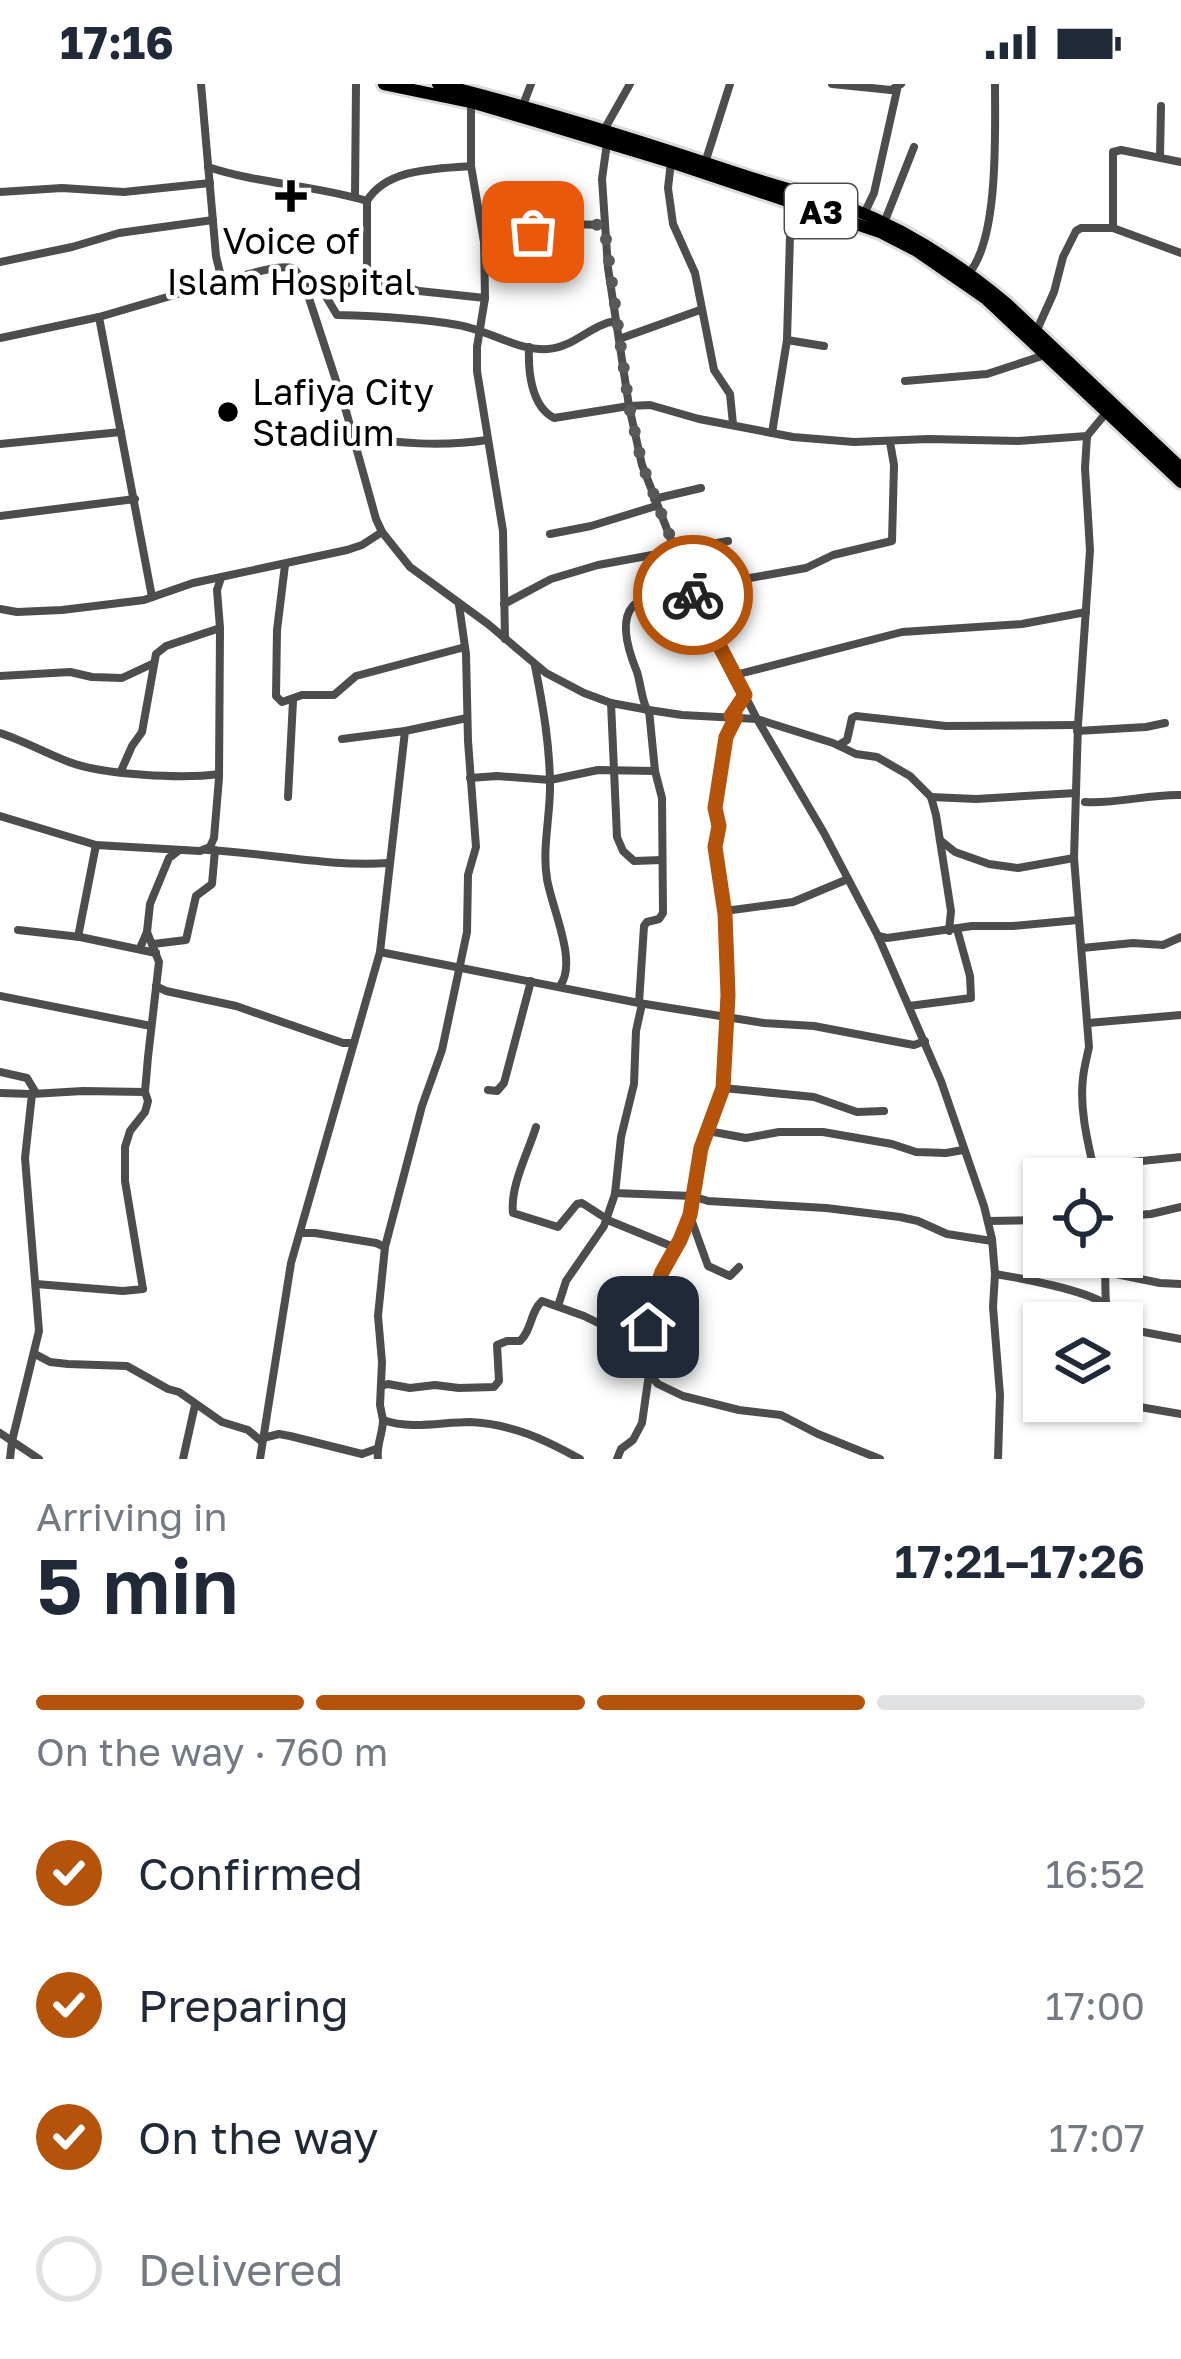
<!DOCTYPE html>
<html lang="en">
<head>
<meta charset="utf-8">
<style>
	:root { --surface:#fff; --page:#f2f2f3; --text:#1f2937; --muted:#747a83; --line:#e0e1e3; --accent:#b45309 }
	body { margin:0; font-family:"Golos Text",sans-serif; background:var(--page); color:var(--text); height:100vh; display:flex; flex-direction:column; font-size:45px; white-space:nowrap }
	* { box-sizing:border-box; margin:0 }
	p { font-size:39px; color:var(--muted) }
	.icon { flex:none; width:66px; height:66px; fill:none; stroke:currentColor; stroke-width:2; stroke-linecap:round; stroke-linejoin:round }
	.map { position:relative; height:1375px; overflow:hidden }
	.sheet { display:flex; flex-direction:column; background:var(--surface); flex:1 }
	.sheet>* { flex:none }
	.fabs { position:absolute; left:1023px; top:1074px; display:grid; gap:24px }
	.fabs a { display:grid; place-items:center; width:120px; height:120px; border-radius:0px; background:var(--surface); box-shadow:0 3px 9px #0004; font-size:60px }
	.pin { position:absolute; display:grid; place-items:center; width:102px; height:102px; color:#fff; margin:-51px; border-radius:24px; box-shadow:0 6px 18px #0006 }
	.courier { position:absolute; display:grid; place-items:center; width:120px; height:120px; margin:-60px; border:9px solid #b45309; border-radius:50%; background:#fff; color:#222; box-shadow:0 3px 15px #0007 }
	.head em { font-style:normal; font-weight:600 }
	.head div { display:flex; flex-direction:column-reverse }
	.head { display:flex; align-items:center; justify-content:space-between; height:204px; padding:0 36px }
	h1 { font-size:78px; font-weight:600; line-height:90px }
	.bar { display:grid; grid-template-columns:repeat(4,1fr); gap:18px 12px; align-content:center; height:144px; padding:0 36px }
	.bar i { height:15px; border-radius:9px; background:var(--line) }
	.bar .current { background:var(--accent) }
	.bar p { grid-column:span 4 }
	ol { padding:0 36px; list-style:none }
	li { display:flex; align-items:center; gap:36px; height:132px }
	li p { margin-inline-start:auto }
	li .icon { padding:12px; border-radius:50%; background:var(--accent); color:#fff; stroke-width:4 }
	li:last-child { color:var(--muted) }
	li i { width:66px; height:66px; border:6px solid var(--line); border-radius:50% }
	.status { display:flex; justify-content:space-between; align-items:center; height:84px; padding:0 60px; background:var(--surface); direction:ltr }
	.status svg { height:33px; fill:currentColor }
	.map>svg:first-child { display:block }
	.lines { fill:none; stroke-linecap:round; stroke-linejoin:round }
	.highway-casing { stroke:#dbdbdb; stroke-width:18 }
	.minor { stroke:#4d4d4d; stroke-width:8 }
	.highway { stroke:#000; stroke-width:12 }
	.done { stroke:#595959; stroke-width:12; stroke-dasharray:0 21.6 }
	.route { stroke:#b45309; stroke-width:15 }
	.poi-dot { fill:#000; stroke:#fff; stroke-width:4.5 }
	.labels { text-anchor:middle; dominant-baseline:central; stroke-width:9; stroke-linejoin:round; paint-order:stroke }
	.shield { fill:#fff; stroke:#4c4c4c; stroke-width:3 }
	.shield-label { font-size:33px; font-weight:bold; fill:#000 }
	.poi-label { font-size:36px; fill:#000; stroke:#fff }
</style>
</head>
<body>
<div class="status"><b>17:16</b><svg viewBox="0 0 49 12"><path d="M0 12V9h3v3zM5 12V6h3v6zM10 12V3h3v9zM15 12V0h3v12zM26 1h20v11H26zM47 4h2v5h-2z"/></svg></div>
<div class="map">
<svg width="1181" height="1375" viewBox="0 0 1181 1375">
	<rect width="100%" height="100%" fill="#fff"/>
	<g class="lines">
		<!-- highway casing -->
		<g class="highway-casing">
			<g id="highway">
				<path d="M384 0 471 18 532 36 671 78 880 148 917 167 985 214 1181 398"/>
				<path d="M438 0C539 25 638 56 736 89 774 102 813 111 850 124 907 146 959 180 1006 219L1181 384"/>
			</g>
		</g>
		<!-- minor -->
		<g class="minor">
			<path d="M201 0 216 172 222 197C236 194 283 178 294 185 298 187 303 199 305 202L346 327 376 435 382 448 410 483 488 540 546 589 584 609 611 619 649 626 682 631 757 635 833 659 856 670 877 673 910 692 931 713 936 731 951 827 949 847"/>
			<path d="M832 0 891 6"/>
			<path d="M471 20V82L484 158 485 214 477 263V287L503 447 505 555"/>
			<path d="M523 21 531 0"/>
			<path d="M604 46 630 0"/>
			<path d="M607 59 602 95 608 184 629 322 642 381 691 507 757 635 824 749 878 852 941 997 984 1122 992 1155 995 1190 993 1223 1000 1311 998 1375"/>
			<path d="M1160 73 1161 22"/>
			<path d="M671 78 668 104 673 140 695 189 714 286 730 310 733 340"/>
			<path d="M705 79 730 0"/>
			<path d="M208 83C259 100 315 101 367 117"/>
			<path d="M0 108 62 104 124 108 210 99"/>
			<path d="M355 113 356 0"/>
			<path d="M864 130 874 109 897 6H891L901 0"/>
			<path d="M884 139 914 63"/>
			<path d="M1113 144 1181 169"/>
			<path d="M484 158 568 140 604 141"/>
			<path d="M0 178 72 163 119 149 213 136"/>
			<path d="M969 189C999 154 995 47 995 0"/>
			<path d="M318 199 337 231C378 232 418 234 458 241 488 246 518 267 548 265 575 263 591 240 616 237"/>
			<path d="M367 199V117C387 84 436 85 471 82"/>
			<path d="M305 202 312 199 400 201 419 207 485 214"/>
			<path d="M99 233 152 513"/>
			<path d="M1036 248 1054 208 1063 173 1076 147 1081 144H1113V68L1121 66 1181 78"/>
			<path d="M0 254 99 233 222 197"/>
			<path d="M619 255 700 226"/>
			<path d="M787 256 824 262"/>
			<path d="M529 263C528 287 531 322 554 334L629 322 650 321 699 335 793 353 854 358 929 355 1018 357 1087 352"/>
			<path d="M905 297 987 290 1045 271"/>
			<path d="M772 349 787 256 791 117"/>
			<path d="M353 353C398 359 441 363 487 356"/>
			<path d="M0 360 121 348"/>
			<path d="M654 415 701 404"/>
			<path d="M0 432 135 415"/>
			<path d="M550 450 591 442 656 422"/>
			<path d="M285 481 277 546 276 612 282 618 302 611H334L356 592 465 563"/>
			<path d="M691 507 703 508 750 494 806 484 833 471 892 457 894 381 890 358"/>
			<path d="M504 520 551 495 598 481 728 457"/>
			<path d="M0 525 17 528 62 526 144 516 193 499 347 466 362 461 382 448"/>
			<path d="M535 582C543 622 550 662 550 703 550 734 542 765 547 795 552 825 578 878 560 902"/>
			<path d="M735 591 902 548 1022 540 1086 528"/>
			<path d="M0 592 70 588 92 593 122 594 152 580"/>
			<path d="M611 619 617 753 623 767 634 777 662 776"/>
			<path d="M647 626C641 613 641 601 637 588 630 571 618 538 633 522 641 512 674 507 688 500"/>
			<path d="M731 632 744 611"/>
			<path d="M1077 647 1146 643 1165 639"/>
			<path d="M0 649C24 657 46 669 69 678 103 691 183 695 219 690"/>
			<path d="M342 655 405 647"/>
			<path d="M839 661 847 656 852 634 856 632 946 642 1078 641"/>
			<path d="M121 687 132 662 142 648 156 570 166 562 220 544"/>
			<path d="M470 694 497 692 550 696 598 686 655 687 649 626"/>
			<path d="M288 713 293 617"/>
			<path d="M931 713 976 715 1076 709"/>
			<path d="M1085 718C1117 720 1149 710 1181 711"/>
			<path d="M0 732 96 761 200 767 210 763 214 754 219 694 220 544 217 506 221 494"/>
			<path d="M940 756 955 768 989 780 1018 784 1074 774"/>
			<path d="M207 766C267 769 329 783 388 779"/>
			<path d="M725 827 793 818 848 795"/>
			<path d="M18 846 80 853 156 869"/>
			<path d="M878 852 887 854 972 842H1013L1078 836"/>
			<path d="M78 853 96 761"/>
			<path d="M153 860 186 856 196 812 212 800 215 766"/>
			<path d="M140 864 147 848 150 820 169 774 178 767"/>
			<path d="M1082 864 1133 859 1163 861 1181 853"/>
			<path d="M380 868 639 919 764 939 814 942 903 959 914 961 925 957"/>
			<path d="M156 902 166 907 236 922 343 959H353"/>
			<path d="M0 912 151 942"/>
			<path d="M639 919 644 842 647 838 659 835 663 829 662 714 655 687"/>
			<path d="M909 922 971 914 970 892 957 845"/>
			<path d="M1088 939 1181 931"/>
			<path d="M0 988 27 994 36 1009"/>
			<path d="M723 1004 814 1013 857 1028 884 1027"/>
			<path d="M488 1006 497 1007 504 999 531 897"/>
			<path d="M0 1009 32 1010 25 1074 39 1247 12 1357 10 1375"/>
			<path d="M32 1010 83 1007 145 1008"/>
			<path d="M536 1043C528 1069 510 1102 513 1129L558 1143 577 1120 582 1119 610 1137 676 1164"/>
			<path d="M708 1047 746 1054 779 1048H823L892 1060 916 1068 946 1069 963 1066"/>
			<path d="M1093 1082 1181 1073"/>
			<path d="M1096 1095C1089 1063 1079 1027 1083 994 1084 983 1087 973 1089 963L1074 774 1078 641 1090 466 1085 384 1087 352 1106 329"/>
			<path d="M615 1109 692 1112 708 1117 826 1124 900 1133 918 1137 947 1150 992 1157"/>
			<path d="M690 1132 708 1182 730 1192 739 1183"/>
			<path d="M1122 1132 1151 1130 1181 1123"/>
			<path d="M988 1137 1044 1136"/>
			<path d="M300 1149H315L376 1159 385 1163"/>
			<path d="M1104 1173C1107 1195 1103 1218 1109 1239"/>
			<path d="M1106 1188 1160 1199 1181 1200"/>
			<path d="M995 1190C1020 1194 1085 1206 1105 1220"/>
			<path d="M36 1200 123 1207 143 1205 125 1097V1063L130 1047 145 1028 148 1017 145 1008 148 973 159 878 147 848"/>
			<path d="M558 1222 566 1197 604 1142 615 1110 621 1053 634 1000 636 947 642 920"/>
			<path d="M1122 1244 1181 1255"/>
			<path d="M35 1270 50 1278 68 1280 127 1282 168 1305 179 1308 222 1338 248 1346 261 1357"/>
			<path d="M650 1291 658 1300 683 1312 739 1326 781 1331 818 1350 880 1375"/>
			<path d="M381 1302 388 1300 410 1304 435 1301 459 1304 494 1303 499 1297 497 1261 507 1257H520C532 1246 530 1228 542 1217L584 1232 637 1258 649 1266"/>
			<path d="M1105 1317 1181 1330"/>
			<path d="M383 1336C412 1346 441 1338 470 1338 512 1340 544 1355 580 1375"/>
			<path d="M0 1349 39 1375"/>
			<path d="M263 1354 279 1350 290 1352 362 1370 376 1365"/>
			<path d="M183 1375 195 1321"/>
			<path d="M260 1375 291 1179 380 868 405 647 467 634"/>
			<path d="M378 1375C376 1361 383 1350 383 1336L380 1321 382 1278 378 1232 385 1163 422 1022 442 966 467 848 468 791 476 763 468 657 466 570 459 521"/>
			<path d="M617 1375 621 1365 633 1356 642 1339 649 1290 648 1228 662 1188 680 1156 690 1131 701 1064 723 1004 729 932 726 843 715 763 720 747 715 718 726 653 736 633"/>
		</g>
		<!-- highway -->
		<use href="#highway" class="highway"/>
	</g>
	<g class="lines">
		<!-- done -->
		<path class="done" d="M533 148 568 140 604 141 629 322 642 380 693 511"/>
		<!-- route -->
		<path class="route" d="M648 1243V1228L662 1188 680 1156 690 1131 701 1064 723 1004 728 911 725 830 715 763 719 742 715 724 726 653 736 633 731 632 745 611 693 511"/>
	</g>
	<!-- markers -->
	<g class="poi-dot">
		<path d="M285 94h12v12h12v12h-12v12h-12v-12h-12v-12h12z"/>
		<circle cx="228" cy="328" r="12"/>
	</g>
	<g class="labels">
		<!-- shield labels -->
		<rect class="shield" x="785" y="100" width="72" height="54" rx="9"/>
		<g class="shield-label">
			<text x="821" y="127">A3</text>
		</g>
		<!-- poi labels -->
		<g class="poi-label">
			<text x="291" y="156">Voice of<tspan x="291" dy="41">Islam Hospital</tspan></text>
			<text x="252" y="307" text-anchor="start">Lafiya City<tspan x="252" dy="41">Stadium</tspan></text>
		</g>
	</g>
</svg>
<div class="fabs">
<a><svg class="icon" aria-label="locate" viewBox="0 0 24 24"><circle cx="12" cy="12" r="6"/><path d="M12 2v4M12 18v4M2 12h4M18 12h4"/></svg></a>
<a><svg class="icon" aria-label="layers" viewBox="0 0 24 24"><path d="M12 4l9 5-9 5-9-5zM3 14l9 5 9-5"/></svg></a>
</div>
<div class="pin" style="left:533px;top:148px;background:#ea580c"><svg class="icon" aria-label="bag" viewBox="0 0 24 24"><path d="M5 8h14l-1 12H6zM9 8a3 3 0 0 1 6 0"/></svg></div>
<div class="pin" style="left:648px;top:1243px;background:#1f2937"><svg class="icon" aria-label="home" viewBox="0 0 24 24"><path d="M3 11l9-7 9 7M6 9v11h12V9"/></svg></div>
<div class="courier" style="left:693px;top:511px"><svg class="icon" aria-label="bike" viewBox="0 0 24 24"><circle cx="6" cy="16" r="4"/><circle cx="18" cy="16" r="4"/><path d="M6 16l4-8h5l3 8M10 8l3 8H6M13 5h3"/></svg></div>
</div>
<section class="sheet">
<div class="head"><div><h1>5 min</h1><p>Arriving in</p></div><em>17:21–17:26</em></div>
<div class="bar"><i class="current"></i><i class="current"></i><i class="current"></i><i></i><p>On the way · 760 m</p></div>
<ol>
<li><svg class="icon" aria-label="check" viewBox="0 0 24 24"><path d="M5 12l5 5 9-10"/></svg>Confirmed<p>16:52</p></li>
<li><svg class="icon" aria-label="check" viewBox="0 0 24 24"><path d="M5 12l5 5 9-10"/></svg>Preparing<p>17:00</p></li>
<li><svg class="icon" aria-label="check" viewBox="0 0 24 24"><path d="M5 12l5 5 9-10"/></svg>On the way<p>17:07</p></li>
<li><i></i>Delivered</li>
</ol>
</section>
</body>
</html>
